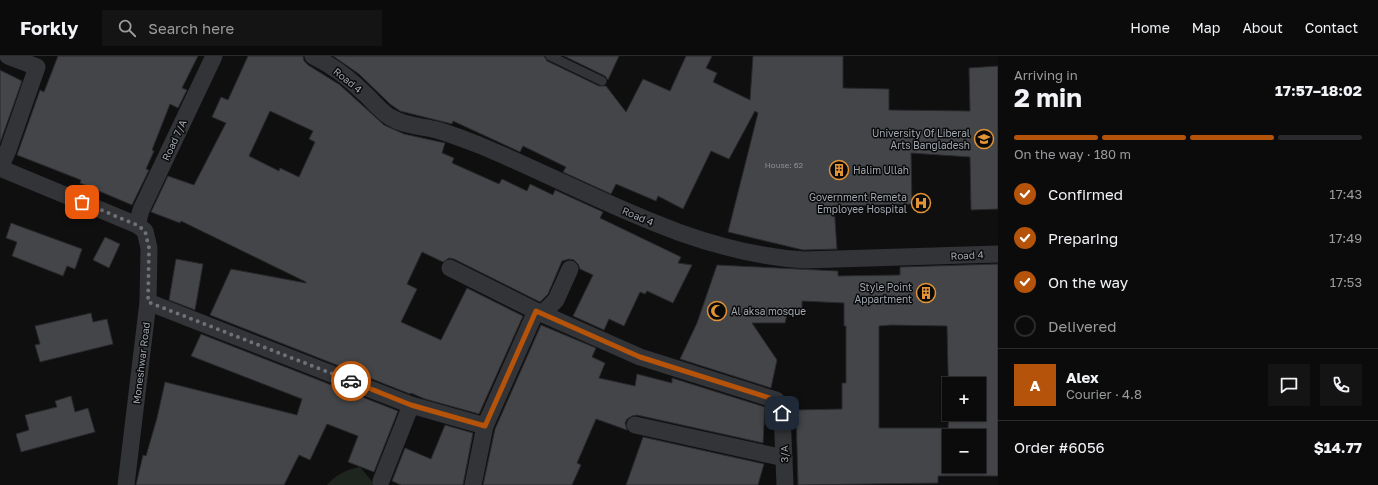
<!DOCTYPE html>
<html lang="en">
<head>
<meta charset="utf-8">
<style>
	:root { --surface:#0b0b0c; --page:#141415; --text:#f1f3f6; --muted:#9a9b9d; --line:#2b2b2d; --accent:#b45309 }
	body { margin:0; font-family:"Golos Text",sans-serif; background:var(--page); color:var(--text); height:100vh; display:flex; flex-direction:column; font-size:15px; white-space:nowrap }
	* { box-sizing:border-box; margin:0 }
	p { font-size:13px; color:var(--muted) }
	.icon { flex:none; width:22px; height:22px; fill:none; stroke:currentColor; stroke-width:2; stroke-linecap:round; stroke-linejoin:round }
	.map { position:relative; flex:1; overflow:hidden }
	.side { display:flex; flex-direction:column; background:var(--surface); width:380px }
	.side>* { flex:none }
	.fabs { position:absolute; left:942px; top:321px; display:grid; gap:8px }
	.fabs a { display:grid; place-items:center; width:44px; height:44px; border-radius:0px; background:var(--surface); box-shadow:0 1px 3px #0004,0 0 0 1px var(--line); font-size:20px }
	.pin { position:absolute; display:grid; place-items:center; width:34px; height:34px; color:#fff; margin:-17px; border-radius:8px; box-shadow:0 2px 6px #0006 }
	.courier { position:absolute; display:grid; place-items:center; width:40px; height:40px; margin:-20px; border:3px solid #b45309; border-radius:50%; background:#fff; color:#222; box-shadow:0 1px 5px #0007 }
	.summary em { font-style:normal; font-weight:700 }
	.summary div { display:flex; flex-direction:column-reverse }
	.summary { display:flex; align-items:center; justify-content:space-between; height:68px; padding:0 16px }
	h1 { font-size:26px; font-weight:700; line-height:30px }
	.bar { display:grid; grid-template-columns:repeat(4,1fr); gap:6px 4px; align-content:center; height:48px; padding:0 16px }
	.bar i { height:5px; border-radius:3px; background:var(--line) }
	.bar .on { background:var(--accent) }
	.bar p { grid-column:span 4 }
	.line { display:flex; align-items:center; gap:10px; padding:0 16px; border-top:1px solid var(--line) }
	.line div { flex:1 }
	.round { display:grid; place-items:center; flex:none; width:42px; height:42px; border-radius:0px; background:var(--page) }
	ol { padding:0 16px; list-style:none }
	li { display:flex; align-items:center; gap:12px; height:44px }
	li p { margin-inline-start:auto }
	li .icon { padding:4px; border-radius:50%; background:var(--accent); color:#fff; stroke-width:4 }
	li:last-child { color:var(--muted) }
	li i { width:22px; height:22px; border:2px solid var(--line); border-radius:50% }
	header { display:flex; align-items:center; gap:24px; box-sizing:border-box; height:56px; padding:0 20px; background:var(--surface); border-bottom:1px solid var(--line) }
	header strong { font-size:19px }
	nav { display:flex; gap:22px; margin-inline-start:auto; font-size:14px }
	.search { width:280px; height:36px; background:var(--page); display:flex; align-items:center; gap:10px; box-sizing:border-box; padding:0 14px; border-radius:0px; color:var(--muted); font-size:15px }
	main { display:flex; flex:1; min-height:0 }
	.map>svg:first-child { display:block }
	.green { fill:#1e241e }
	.building { fill:#434548; stroke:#29292c; fill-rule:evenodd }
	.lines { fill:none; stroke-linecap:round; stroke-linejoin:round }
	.lane { stroke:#323437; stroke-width:9 }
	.street { stroke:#323437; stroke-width:17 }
	.done { stroke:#6e7278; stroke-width:4; stroke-dasharray:0 7.2 }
	.route { stroke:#b45309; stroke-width:5 }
	.labels { text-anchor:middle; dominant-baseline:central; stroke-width:3; stroke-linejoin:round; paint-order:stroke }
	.number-label { font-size:8px; fill:#8a8e96 }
	.street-label { font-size:10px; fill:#a1a7b0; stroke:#0a0a0b }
	.poi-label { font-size:10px; fill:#a1a7b0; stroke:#0a0a0b; text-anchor:end }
</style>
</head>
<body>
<header>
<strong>Forkly</strong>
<div class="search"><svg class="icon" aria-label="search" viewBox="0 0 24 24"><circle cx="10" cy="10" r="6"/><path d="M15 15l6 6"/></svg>Search here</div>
<nav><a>Home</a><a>Map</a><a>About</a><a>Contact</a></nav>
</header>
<main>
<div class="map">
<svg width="998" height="429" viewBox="0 0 998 429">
	<rect width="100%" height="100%" fill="#0f0f10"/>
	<!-- green -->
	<path class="green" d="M360 411 375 429H327C334 420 349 412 360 411Z"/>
	<!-- building -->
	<g class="building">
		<path d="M58 0H198L182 32 187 34 178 52 170 48 152 94 154 95 146 113 149 114 132 149 80 127 81 124 17 99 40 34 44 36Z"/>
		<path d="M248 0H303L304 5 308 9 340 29 384 69 404 78 445 87 442 97 454 102 452 107 499 128 502 123 527 135 530 128 553 139 555 134 603 156 600 162 681 201 678 207 692 209 673 247 647 235 645 238 640 236 624 270 609 263 604 274 573 260 593 219 580 213 578 208 574 204 569 203 562 205 548 238 540 246 454 203 449 202 443 206 422 196 407 228 417 233 401 266 441 284 467 232 523 260 479 358 425 343 411 337 410 338 210 259 231 213 306 227V226L181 165 180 167 151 156 168 120 194 129 226 67 212 61 221 41 228 44ZM270 55 313 75 309 83 315 86 299 121 280 112 279 115 249 100Z"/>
		<path d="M333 0H544L547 5 599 30H606L626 56 643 23 670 35 686 0H712L706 12 717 17 713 26 750 44 753 0H843V32L889 33V54L970 55 969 12 998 10V153L971 154 970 101 911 97 912 148 834 150 837 193 803 194 728 176 758 57 755 55 729 103 711 95 683 153 658 140 656 145 616 128 611 138 563 116 566 111 523 90 520 96 453 65 452 68 400 55 390 48 359 18Z"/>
		<path d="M564 0H619L608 24 605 20Z"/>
		<path d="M0 14 22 25 0 87Z"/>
		<path d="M11 167 82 193 75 213 67 210 63 220 12 200 17 186 6 182Z"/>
		<path d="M105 181 120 188 109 212 93 204Z"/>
		<path d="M176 203 203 208 195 254 169 244Z"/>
		<path d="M998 208V420H938V427L798 429 796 354 842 353V327H846V270H844V247L802 245V256L788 255 785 267H752L777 304 771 332 680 303 697 267 717 209 838 215V220L900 219V211ZM891 269 947 270 949 356V328H979V358H949L948 372H879V270ZM949 380H979V410H949Z"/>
		<path d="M91 257 93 266 107 263 113 288 40 306 35 289 40 288 35 270Z"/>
		<path d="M541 269 596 292 592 301 605 307 599 322 635 330 637 318 672 327V322L765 351 763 387 637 359 632 360 627 363 625 367 627 374 596 363 577 407 581 409 572 429H483L495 373Z"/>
		<path d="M201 278 398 355 374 416 348 406 358 380 327 368 310 404 299 399 284 429H136L143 399 146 400 157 362 165 326 297 359 302 343 191 300Z"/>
		<path d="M71 340 75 356 88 352 95 376 21 396 16 378 29 374 25 359 57 351 55 345Z"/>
		<path d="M445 369 473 377 463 429H401L392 425 405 392 431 403Z"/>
		<path d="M643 381 764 408 758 429H626Z"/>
	</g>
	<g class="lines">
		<!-- lane -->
		<path class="lane" d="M550 0 602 25"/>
		<!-- street -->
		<g class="street">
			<path d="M8 0 37 11 8 94 0 112 137 169 145 175 149 192 148 246 126 429"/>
			<path d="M313 0C331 9 349 22 364 37 373 45 380 55 390 61 404 70 421 70 437 74 451 78 466 84 479 89 586 133 688 197 805 204L998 198"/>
			<path d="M137 169 141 154 214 0"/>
			<path d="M450 212 536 255 640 301 776 344 780 349 782 357 785 429"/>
			<path d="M148 246 411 349 485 370"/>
			<path d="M542 258 556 244 570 213"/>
			<path d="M635 369 784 402"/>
			<path d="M381 425 411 349"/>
			<path d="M473 429 485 370 536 255"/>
		</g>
	</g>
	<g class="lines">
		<!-- done -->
		<path class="done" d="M82 146 137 169 145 175 149 192 148 246 351 325"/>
		<!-- route -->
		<path class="route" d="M351 325 411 349 485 370 536 255 640 301 776 344 780 349 782 357"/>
	</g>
	<!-- icons -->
	<defs>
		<g id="university-ring" transform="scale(1)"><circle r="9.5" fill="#0a0a0b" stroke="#e19336" stroke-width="1.5"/><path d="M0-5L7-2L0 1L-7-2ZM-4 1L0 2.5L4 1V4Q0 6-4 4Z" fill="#e19336"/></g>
		<g id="building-ring" transform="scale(1)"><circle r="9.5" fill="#0a0a0b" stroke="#e19336" stroke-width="1.5"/><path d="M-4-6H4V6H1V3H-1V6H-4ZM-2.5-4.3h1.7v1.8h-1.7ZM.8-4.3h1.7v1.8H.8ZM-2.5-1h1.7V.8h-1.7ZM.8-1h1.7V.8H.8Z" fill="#e19336"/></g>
		<g id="hospital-ring" transform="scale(1)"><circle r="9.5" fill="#0a0a0b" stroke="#e19336" stroke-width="1.5"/><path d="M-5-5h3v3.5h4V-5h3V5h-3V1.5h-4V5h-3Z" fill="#e19336"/></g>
		<g id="mosque-ring" transform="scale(1)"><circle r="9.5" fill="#0a0a0b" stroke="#e19336" stroke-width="1.5"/><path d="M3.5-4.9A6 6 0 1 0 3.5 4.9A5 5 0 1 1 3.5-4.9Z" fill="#e19336"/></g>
	</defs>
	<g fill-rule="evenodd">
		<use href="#university-ring" x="984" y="83"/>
		<use href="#building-ring" x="839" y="114"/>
		<use href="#hospital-ring" x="921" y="147"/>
		<use href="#building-ring" x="926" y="237"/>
		<use href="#mosque-ring" x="717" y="255"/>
	</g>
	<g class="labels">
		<!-- number labels -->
		<g class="number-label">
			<text x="784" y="109">House: 62</text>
		</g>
		<!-- street labels -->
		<g class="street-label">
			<text transform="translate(348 24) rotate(39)">Road 4</text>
			<text transform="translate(174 84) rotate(-65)">Road 7/A</text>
			<text transform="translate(638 160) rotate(23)">Road 4</text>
			<text transform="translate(967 199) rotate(-3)">Road 4</text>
			<text transform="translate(141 307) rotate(-83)">Moneshwar Road</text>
			<text transform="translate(784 398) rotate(-92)">3/A</text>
		</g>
		<!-- poi labels -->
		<g class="poi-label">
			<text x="970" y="77">University Of Liberal<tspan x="970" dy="12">Arts Bangladesh</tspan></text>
			<text x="853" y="114" text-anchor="start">Halim Ullah</text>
			<text x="907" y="141">Government Remeta<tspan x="907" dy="12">Employee Hospital</tspan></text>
			<text x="912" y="231">Style Point<tspan x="912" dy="12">Appartment</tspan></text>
			<text x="731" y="255" text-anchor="start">Al aksa mosque</text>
		</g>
	</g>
</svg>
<div class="fabs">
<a>+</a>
<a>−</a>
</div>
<div class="pin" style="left:82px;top:146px;background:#ea580c"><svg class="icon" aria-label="bag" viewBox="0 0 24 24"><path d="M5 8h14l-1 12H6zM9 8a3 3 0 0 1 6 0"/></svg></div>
<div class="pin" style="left:782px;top:357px;background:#1f2937"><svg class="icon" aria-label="home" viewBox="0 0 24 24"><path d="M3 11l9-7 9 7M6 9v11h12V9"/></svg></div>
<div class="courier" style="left:351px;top:325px"><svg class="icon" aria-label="car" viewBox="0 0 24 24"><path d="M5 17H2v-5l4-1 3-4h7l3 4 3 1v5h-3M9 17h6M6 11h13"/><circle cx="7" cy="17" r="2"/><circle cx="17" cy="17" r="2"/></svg></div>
</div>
<section class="side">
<div class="summary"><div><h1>2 min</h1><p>Arriving in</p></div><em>17:57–18:02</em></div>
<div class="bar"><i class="on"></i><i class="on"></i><i class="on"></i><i></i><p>On the way · 180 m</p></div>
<ol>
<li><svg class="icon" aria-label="check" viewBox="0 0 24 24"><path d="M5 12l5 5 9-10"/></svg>Confirmed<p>17:43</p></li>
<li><svg class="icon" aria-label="check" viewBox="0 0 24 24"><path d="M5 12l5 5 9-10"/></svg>Preparing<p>17:49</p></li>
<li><svg class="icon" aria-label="check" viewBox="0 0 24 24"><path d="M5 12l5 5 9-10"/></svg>On the way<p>17:53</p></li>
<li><i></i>Delivered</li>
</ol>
<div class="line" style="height:72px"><b class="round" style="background:var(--accent);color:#fff">A</b><div><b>Alex</b><p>Courier · 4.8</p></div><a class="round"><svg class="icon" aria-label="chat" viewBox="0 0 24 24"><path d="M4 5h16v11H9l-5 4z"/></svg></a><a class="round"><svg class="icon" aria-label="phone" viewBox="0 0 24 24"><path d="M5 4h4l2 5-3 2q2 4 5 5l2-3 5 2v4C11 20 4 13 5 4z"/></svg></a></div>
<div class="line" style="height:52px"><div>Order #6056</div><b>$14.77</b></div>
</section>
</main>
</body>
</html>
